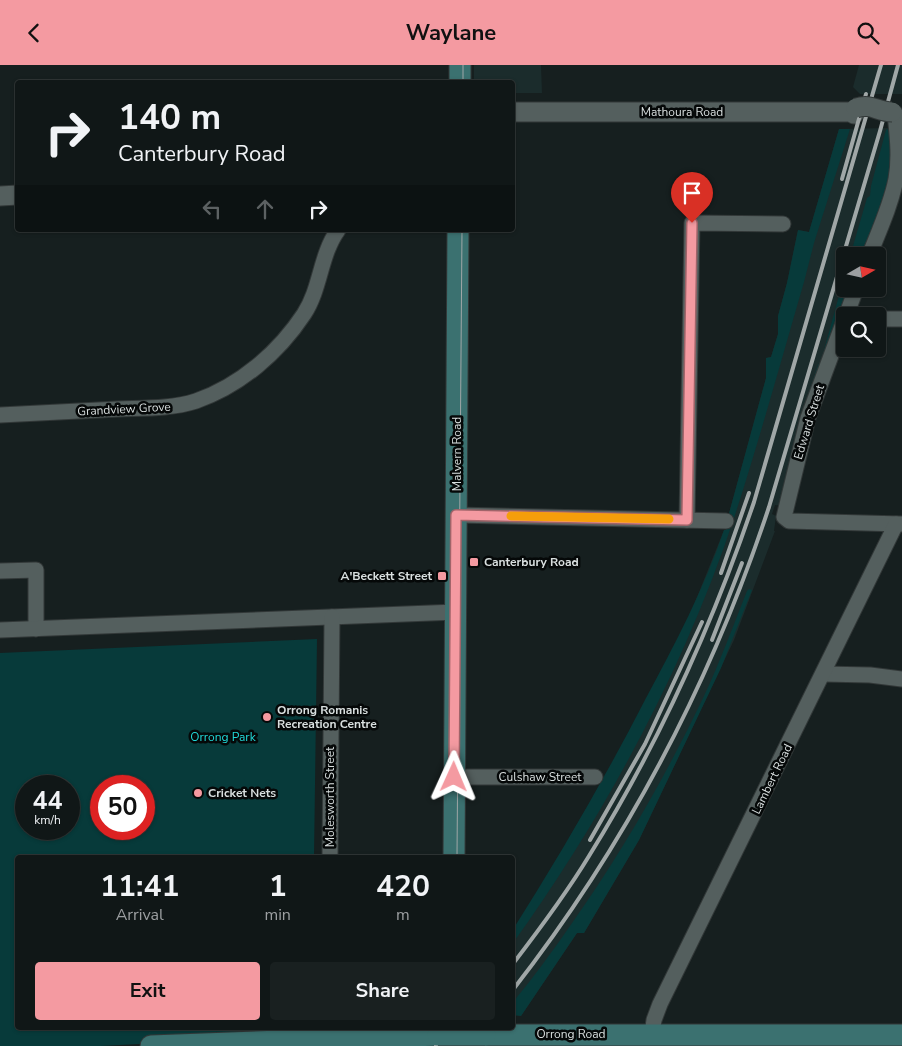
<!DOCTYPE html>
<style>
body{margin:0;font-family:"Nunito Sans",sans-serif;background:#192020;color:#f1f3f6;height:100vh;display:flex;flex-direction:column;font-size:19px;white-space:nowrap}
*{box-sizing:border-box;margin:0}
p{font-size:16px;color:#9c9fa1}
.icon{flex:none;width:28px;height:28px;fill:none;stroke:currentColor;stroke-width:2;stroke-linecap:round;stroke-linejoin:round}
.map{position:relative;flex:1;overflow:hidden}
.details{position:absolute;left:15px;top:790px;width:500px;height:175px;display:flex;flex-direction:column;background:#101717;border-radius:5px;box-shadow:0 1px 4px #0004,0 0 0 1px #303636}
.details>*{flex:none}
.guide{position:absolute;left:15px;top:15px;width:500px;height:152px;border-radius:5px;box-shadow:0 1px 4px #0004,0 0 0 1px #303636;background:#101717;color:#f1f3f6;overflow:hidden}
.needle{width:32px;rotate:81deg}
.buttons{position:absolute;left:836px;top:182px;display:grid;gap:10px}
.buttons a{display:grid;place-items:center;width:50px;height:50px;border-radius:5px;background:#101717;box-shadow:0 1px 4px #0004,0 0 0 1px #303636;font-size:25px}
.speed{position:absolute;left:15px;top:710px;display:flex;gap:10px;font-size:25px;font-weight:700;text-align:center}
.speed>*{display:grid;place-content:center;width:65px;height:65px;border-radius:50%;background:#101717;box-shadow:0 1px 4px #0004,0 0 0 1px #303636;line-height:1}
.speed small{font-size:12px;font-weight:400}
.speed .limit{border:8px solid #d22;background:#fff;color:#111}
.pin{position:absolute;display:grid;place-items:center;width:42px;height:42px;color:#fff;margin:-51px -21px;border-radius:50% 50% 50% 0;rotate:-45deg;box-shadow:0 0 5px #0007}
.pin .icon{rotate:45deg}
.me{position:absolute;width:55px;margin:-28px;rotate:1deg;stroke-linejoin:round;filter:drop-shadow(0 0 4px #0008)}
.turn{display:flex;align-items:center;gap:18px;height:105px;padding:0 20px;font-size:22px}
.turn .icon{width:65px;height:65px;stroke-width:2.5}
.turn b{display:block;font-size:35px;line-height:42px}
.lanes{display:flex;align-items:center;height:48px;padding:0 20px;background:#0003;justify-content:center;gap:25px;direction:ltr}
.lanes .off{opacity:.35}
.eta{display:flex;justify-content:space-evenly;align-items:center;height:85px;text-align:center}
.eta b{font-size:30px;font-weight:700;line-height:35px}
.action{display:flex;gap:10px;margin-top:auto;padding:10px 20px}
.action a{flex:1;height:58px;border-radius:5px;background:#f49aa1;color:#111;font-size:20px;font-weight:700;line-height:58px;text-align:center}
.action a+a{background:#192020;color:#f1f3f6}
header{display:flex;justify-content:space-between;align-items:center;height:65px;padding:0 20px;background:#f49aa1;color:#111;font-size:22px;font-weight:700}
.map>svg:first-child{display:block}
.built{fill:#1b2c2c}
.green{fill:#073a3a;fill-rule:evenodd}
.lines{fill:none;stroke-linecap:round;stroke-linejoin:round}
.minor-casing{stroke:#323838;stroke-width:17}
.tertiary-casing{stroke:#323838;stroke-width:21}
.secondary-casing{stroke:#323838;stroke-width:23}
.minor{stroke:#545f5e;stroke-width:15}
.tertiary{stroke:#545f5e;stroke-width:19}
.secondary{stroke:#3b7170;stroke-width:21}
.tram{stroke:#a0a7a7;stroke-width:1}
.rail{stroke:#a0a7a7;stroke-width:4}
.tertiary-bridge-casing{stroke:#323838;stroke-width:21;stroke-linecap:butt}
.secondary-bridge-casing{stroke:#323838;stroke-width:23;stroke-linecap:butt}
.tertiary-bridge{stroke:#545f5e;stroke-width:19}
.secondary-bridge{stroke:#3b7170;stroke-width:21}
.route-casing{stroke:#9f6469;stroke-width:12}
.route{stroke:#f49aa1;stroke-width:9}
.slow{stroke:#f59e0b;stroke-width:9}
.poi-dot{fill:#f49aa1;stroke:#050808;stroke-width:2}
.labels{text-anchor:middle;stroke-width:5;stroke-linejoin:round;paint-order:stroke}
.street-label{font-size:12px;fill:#d9dfdf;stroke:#050808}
.poi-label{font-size:12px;font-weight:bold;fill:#d9dfdf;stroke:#050808;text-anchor:start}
.park-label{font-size:12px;fill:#21d9d9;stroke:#050808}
</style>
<header><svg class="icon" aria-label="back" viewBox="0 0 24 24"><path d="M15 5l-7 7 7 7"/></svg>Waylane<svg class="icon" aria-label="search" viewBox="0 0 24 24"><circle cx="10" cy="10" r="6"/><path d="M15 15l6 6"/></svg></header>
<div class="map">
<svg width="902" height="981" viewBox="0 0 902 981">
<rect width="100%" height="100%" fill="#161f1f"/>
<g class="built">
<polygon points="474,0 541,0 542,28 513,28 512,18 474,17"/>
<polygon points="859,0 902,0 902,29 860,29 853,22"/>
<polygon points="888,63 893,83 863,191 845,191 845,224 781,441 775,440 772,449 776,451 774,466 775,466 734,575 639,775 584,868 577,868 521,951 513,950 513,866 552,803 613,697 687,557 724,465 726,465 728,452 766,313 766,293 771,292 778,269 778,251 787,218 798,165 809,167 839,64"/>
</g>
<g class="green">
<path d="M839,64H850L814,178L804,217C781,296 759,376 734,453C684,604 605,750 513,878L512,866C560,790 605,713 646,633C675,579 704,524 724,465H726L728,452L766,313V293L771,292L778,269V251L787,218L798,165L809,167Z"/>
<polygon points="888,64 893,83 889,117 880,149 863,191 852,191 851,188 867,133 870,131 871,121 886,65"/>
<polygon points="845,209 845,224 851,224 809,336 808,330 818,300 821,296"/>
<path d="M749,524L752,525L721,603L639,775L584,868H577L521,951L513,950V937C533,913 552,887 570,861C621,789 666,711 704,631C720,597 733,561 747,526Z"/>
<path d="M317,574L314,792H18V962H311V970L101,981H0V588ZM26,721H69V764H26ZM101,721H144V764H101Z"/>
</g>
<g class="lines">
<g class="minor-casing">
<g id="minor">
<path d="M869,191C879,166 891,140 896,114C900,92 897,69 895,48"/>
<polyline points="846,251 856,224"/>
<polyline points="845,253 808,353 784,452 789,456 902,459"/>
<polyline points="878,254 902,254"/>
<path d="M0,350C39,348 78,346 118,344C144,343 171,344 196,336C240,321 279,287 304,249C321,223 320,190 338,165"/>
<polyline points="456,450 726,456"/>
<polyline points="687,455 692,158 783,159"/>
<polyline points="0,506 36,505 36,564"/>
<polyline points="0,565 456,547"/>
<polyline points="823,609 870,610 902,614"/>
<polyline points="454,712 595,712"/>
<polyline points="330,792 332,552"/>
<polyline points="652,969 654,955 660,939 896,459"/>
</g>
</g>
<g class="tertiary-casing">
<g id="tertiary">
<polyline points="512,47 851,47 854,49"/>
<polyline points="0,131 18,130"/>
</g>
</g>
<g class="secondary-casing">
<g id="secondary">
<polyline points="460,18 460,0"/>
<polyline points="454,792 458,165"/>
<polyline points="485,970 902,970"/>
<polyline points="151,981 438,970"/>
</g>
</g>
<use href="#minor" class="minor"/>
<use href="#tertiary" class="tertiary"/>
<use href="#secondary" class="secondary"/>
<g class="tram">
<polyline points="463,18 463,0"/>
<polyline points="457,792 462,165"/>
<polyline points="456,981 456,962"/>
</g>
<g class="rail">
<polyline points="842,114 866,29"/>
<polyline points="721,508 749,428"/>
<polyline points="712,575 742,498"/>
<polyline points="590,775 645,679 702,557"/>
<path d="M512,900C539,865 566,829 589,791C658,680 712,561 754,437L881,0"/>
<path d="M512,926C626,780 711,617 769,442L880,66L898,0"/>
<polyline points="436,981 452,962"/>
<polyline points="457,981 473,962"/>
</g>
<g class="tertiary-bridge-casing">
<path id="tertiary-bridge" d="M856,43C872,38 877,47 892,47"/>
</g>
<g class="secondary-bridge-casing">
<polyline id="secondary-bridge" points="438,970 485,970"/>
</g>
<use href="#tertiary-bridge" class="tertiary-bridge"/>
<use href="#secondary-bridge" class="secondary-bridge"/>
</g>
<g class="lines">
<g class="route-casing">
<polyline id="route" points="454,712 456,450 687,455 692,158"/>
</g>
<use href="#route" class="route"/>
<polyline class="slow" points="511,451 669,454"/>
</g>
<g class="poi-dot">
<rect x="469" y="492" width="10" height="10" rx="2.5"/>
<rect x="437" y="506" width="10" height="10" rx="2.5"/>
<circle cx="267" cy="652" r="5"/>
<circle cx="198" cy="728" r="5"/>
</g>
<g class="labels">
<g class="street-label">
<text x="682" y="51">Mathoura Road</text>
<text transform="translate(124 344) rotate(-3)" y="4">Grandview Grove</text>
<text transform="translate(809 357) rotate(-73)" y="4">Edward Street</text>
<text transform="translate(457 389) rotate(-90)" y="4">Malvern Road</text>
<text x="540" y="716">Culshaw Street</text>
<text transform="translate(772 714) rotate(-64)" y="4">Lambert Road</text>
<text transform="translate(330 732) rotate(-90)" y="4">Molesworth Street</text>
<text x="571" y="973">Orrong Road</text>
</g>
<g class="poi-label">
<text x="484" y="501">Canterbury Road</text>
<text x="432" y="515" text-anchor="end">A'Beckett Street</text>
<text x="277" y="649">Orrong Romanis<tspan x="277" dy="14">Recreation Centre</tspan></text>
<text x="208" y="732">Cricket Nets</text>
</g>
<g class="park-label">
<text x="223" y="676">Orrong Park</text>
</g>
</g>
</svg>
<div class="buttons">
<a><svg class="needle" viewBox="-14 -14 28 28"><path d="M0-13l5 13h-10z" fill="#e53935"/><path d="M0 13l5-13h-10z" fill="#9c9fa1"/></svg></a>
<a><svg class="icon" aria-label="search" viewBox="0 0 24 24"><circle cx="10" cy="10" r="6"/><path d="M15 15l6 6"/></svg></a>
</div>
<div class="speed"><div>44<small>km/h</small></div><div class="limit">50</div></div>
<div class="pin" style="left:692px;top:158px;background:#d93025"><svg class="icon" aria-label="arrive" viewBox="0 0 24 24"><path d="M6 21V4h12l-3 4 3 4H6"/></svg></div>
<svg class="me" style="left:454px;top:712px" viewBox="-20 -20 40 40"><path d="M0-17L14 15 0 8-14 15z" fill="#f49aa1" stroke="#fff" stroke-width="4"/></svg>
<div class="guide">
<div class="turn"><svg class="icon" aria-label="right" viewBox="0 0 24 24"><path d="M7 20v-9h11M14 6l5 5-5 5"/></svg><div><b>140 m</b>Canterbury Road</div></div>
<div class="lanes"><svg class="icon off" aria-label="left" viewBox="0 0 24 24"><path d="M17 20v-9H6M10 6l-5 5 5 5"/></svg><svg class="icon off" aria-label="ahead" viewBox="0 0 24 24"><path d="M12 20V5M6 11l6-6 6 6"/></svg><svg class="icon" aria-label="right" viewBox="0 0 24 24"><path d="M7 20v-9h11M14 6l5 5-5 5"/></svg></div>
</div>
<section class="details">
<div class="eta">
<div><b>11:41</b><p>Arrival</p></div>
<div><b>1</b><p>min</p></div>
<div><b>420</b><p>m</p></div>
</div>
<div class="action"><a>Exit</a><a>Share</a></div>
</section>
</div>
